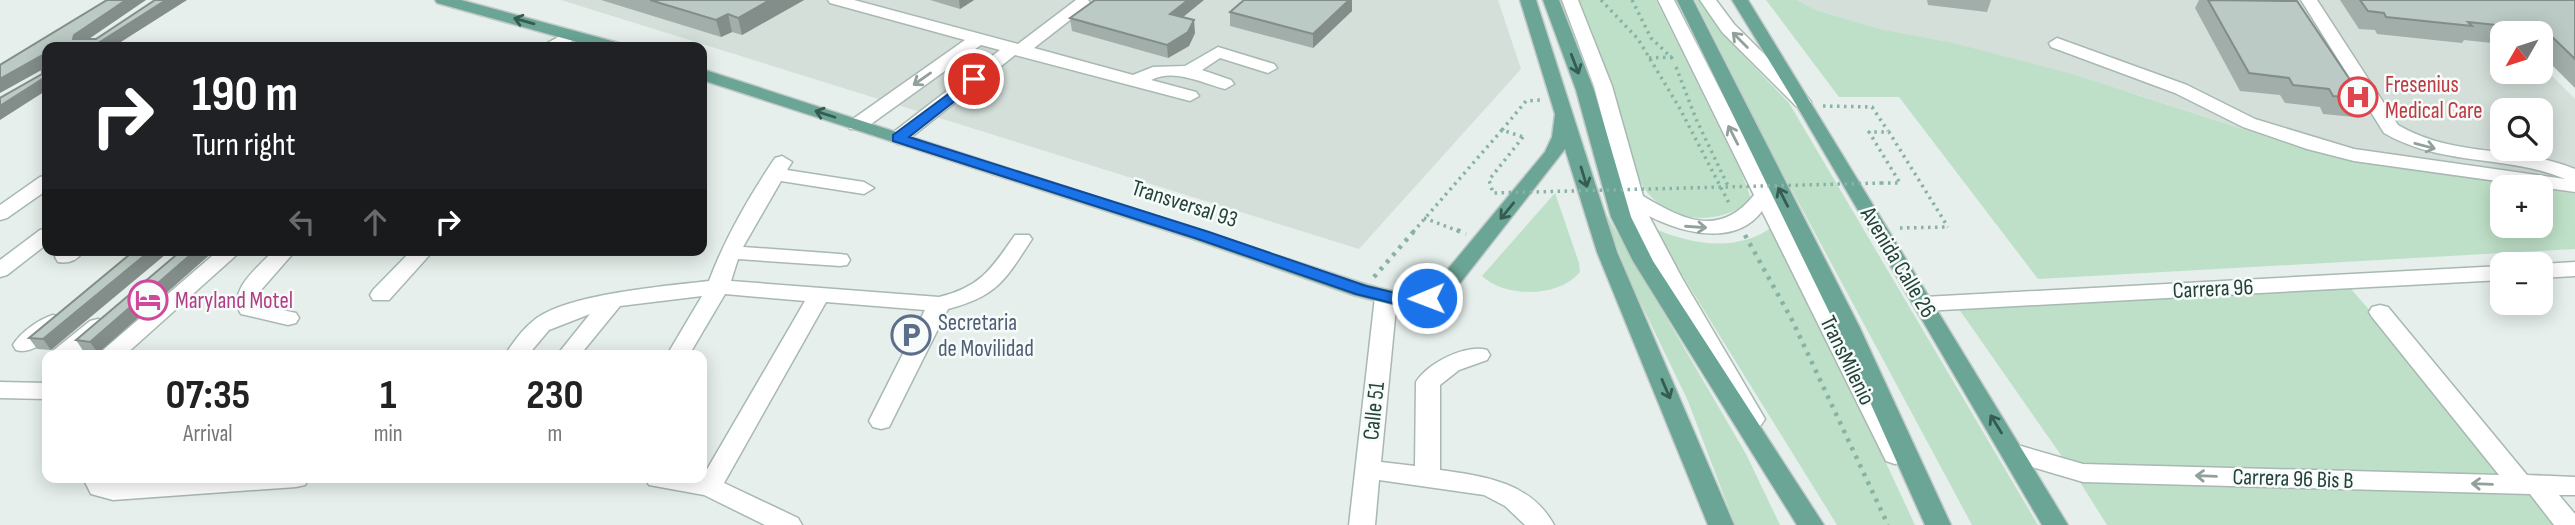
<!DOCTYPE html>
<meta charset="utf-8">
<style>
body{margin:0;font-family:"Sofia Sans Condensed",sans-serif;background:#f2f2f2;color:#222;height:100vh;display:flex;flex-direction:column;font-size:26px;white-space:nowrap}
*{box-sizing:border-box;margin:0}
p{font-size:23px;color:#767676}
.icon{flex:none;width:38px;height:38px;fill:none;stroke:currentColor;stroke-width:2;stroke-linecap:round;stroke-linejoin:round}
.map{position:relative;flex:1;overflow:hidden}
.side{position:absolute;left:42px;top:350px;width:665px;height:133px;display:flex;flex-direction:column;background:#fff;border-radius:14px;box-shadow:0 4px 18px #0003}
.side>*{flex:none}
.top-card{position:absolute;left:42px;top:42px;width:665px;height:214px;border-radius:14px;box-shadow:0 4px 18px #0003;background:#202124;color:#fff;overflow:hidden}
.needle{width:46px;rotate:231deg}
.controls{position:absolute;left:2490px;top:21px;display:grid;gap:14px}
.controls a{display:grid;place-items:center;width:63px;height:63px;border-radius:14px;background:#fff;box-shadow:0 4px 18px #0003;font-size:35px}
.pin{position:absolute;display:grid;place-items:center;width:60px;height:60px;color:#fff;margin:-30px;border:4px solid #fff;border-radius:50%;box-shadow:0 2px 7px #0007}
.me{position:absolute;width:77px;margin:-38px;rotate:269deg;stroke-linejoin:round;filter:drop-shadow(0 0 5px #0008)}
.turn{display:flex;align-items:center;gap:24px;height:147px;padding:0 35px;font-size:32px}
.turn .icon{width:91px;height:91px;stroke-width:2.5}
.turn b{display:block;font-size:49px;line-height:60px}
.lanes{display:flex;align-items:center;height:66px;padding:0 35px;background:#0003;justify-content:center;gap:35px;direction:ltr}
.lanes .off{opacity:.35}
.eta{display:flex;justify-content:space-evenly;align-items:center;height:119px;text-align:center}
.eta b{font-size:42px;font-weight:700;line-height:49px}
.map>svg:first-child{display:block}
.built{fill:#d4dfda;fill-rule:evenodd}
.green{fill:#bfe0c8}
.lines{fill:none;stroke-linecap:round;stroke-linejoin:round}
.minor-casing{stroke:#a8b8b2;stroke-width:3}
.major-casing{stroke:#c2cac8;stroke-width:3}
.path-far1{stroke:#86b3a5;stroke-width:3.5;stroke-dasharray:2.5 4.5;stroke-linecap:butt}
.path{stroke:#86b3a5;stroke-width:4.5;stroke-dasharray:3.5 6;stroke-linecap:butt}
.minor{fill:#fff;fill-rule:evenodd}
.major{fill:#6aa596;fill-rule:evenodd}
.path-bridge{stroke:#86b3a5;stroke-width:3.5;stroke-dasharray:2.5 4.5;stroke-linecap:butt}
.wall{fill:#a1aea9}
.shaded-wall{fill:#838d89}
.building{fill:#bbcac4;stroke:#838d89;stroke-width:2}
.oneway{stroke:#365b51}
.oneway2{stroke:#92a09c}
.route{fill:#1a73e8;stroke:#114b97;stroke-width:2}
.labels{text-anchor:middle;stroke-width:5;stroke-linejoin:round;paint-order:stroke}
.health-label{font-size:23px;fill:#be3a42;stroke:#f7fbf9;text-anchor:start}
.street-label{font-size:23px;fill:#24423a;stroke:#f7fbf9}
.hotel-label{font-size:23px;fill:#b23c85;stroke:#f7fbf9;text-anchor:start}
.service-label{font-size:23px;fill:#4e5e75;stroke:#f7fbf9;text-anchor:start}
</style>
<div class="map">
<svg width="2575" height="525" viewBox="0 0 2575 525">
<rect width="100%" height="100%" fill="#e6efeb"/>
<g class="built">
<polygon points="561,0 1498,0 1521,69 1359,249"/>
<path d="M1797,0H2477L2502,33V72H2541V65L2575,99V194L2314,152L2135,94L1884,30L1814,10ZM2502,110H2541V149H2502Z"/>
</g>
<g class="green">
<path d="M1579,0H1656L1742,174L1751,199C1719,229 1663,223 1641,183C1630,162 1626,133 1619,111C1608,73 1595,37 1579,0Z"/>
<polygon points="1695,0 1700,0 1741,53 1789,103 2038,525 1972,525 1773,155"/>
<polygon points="1766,0 1797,0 1815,10 1884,30 1953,43 2072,74 2314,152 2533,187 2502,187 2502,226 2541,226 2541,188 2575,194 2575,249 2038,279 1899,97 1839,97"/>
<path d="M1555,193L1579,263L1580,272C1559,298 1505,298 1482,276Z"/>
<polygon points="1599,202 1746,454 1780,525 1735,525 1688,401 1632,285"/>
<path d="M1775,225L1915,525H1837L1653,228C1692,245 1739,253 1775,225Z"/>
<polygon points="2344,281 2514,475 2078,466 2063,458 1954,302"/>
<polygon points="2078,479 2536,492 2562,525 2107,525"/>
</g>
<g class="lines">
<g class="minor-casing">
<g id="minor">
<path d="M828,0H854L1018,44L1076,0H1088L1090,3L1088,6L1034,48L1133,75L1153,67L1185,66L1218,47L1274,64L1277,68L1268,73L1220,58L1202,70L1231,80L1234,84L1225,89C1201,83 1175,68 1151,80L1196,92L1199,96L1190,101L1015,55L905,142L898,144L889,138L891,134L1000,50L981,45L864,129H850L848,125L850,121L965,40L830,3Z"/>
<path d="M1562,0H1578L1612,86L1643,196C1683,220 1720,238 1754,195L1658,0H1674L1907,455L1904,461L1895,464L1886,461L1883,455L1762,211C1735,247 1682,233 1649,216L1682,278L1765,419L1761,425L1753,427L1745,425L1660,278L1628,215L1594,86Z"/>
<polygon points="1700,0 1716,0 1734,24 1808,98 1811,102 1808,106 1796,106 1722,32"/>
<path d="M2301,0H2317L2398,125C2454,158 2516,145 2575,169V192L2354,161L2307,149L2243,127L2175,93L2051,47L2049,43L2057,38L2187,85L2255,119L2354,149L2565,179C2505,154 2443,167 2384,133Z"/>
<path d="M571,30L579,35C568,47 555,48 540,47Z"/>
<path d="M782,156L792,162L787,170L864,182L874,188L864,194L781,181L743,247L840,254L847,255L850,260L847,265L840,266L738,259L731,281L939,297C981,287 992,268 1015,235H1029L1032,239C1005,280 998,296 948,309L889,427L881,429L873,427L869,421L925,310L826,302L724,483L798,518L802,525H765L704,495L649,485L645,478H702L805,301L725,294L689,355H667L702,296L620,306L580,355H557L590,314L549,330L528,355H505C512,344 522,330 532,322C562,294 668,286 709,281C725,238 750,195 775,158Z"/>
<polygon points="47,175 47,190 7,218 0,220 0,205 40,177"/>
<polygon points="47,228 47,244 7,275 0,277 0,260 40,230"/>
<path d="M61,250H84C78,260 69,264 58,262L55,257Z"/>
<polygon points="219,250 242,250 125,355 100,355 103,350"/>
<path d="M274,250H296L261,290L260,305L296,313L299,318L296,323L288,325L241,314C226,290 260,266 274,250Z"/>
<polygon points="412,250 434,250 389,300 373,300 370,295 373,290"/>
<polygon points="2575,262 2575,276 2541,278 2541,264"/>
<polygon points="2502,266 2502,280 1924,311 1916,309 1913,304 1916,299 1924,297"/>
<path d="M1386,290L1394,292L1397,297L1381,462L1415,466L1416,382C1428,363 1466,344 1487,350L1490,355L1487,360L1459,370L1440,385V470C1483,476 1531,482 1554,525H1525L1505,506L1484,495L1379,480L1375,525H1349L1375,297L1378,292Z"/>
<polygon points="2380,305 2388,307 2527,475 2575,477 2575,495 2559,495 2575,514 2575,525 2554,525 2530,494 2083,482 2005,459 2002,453 2005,447 2014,444 2083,464 2499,475 2372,317 2369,312 2372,307"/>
<path d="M53,315L61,317L64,322L61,327C48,338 34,355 16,350L13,345C20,333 39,319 53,315Z"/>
<polygon points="98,319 106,321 109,326 76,355 51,355 54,350 90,321"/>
<polygon points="0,382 47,383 47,399 0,398"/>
<polygon points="83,478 108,478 113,482 168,478 309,478 305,485 296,487 113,500 91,494"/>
</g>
</g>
<g class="major-casing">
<g id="major">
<polygon points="435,0 461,0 619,43 621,47 595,47 437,3"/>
<path d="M1520,0H1536L1617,252L1734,525H1708L1597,252L1565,149L1454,291L1446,298L1404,308L1353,295L1196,240L702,80V69L1368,285C1393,291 1416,300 1438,281L1545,152L1552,137L1555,114Z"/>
<polygon points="1543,0 1559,0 1594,90 1631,217 1653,261 1824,525 1797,525 1633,261 1611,217 1576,90"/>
<polygon points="1677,0 1693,0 1859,326 1951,525 1925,525 1836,326"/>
<polygon points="1732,0 1748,0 2068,525 2042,525 1797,106"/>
</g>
</g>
<g class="path-far1">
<polyline points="1601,0 1638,39 1679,107 1730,205"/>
<polyline points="1632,0 1651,38 1673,59"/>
<polyline points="1649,58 1672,57"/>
<polyline points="1676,67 1696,119 1729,188"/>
<polyline points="1823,106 1872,107 1888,131"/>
<polyline points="1502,130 1526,101 1540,100"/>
<polyline points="1881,183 1900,183 1869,132 1889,132 1948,227"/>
<polyline points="1424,218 1461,232"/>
<polyline points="1900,228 1947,227"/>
<polyline points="1413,232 1502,130 1523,137"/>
</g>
<g class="path">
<polyline points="1457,230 1466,234"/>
<polyline points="1745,235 1792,320 1888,525"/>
<polyline points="1374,277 1415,230"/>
</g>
<use href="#minor" class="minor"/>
<use href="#major" class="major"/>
<polyline class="path-bridge" points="1523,137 1489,180 1493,193 1881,183"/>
</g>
<g class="wall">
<polygon points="601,0 804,0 742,35 732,32 721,37"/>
<polygon points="930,0 974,0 960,9"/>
<polygon points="1244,0 1352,0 1352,11 1313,48 1230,26 1230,12"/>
<polygon points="1927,0 1991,0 1987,12 1928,5"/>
<polygon points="2199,0 2291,0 2363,99 2354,117 2323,114 2320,107 2285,103 2280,95 2240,91 2195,8"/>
<polygon points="2340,0 2575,0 2575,88 2541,54 2541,33 2502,33 2502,44 2464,40 2462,43 2377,34 2375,30 2359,29"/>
<polygon points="1070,18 1195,33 1189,46 1168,58 1072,31"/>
<polygon points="135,250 51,350 37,349 29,338"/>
<polygon points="182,250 215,250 98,353 84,352 76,340"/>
</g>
<g class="shaded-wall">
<polygon points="126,0 146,0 80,45 73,39 74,35"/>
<polygon points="167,0 187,0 113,47 92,47"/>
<polygon points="770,0 804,0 742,35 738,18"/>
<polygon points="959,0 974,0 960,9"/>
<polygon points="1188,0 1204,0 1171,27 1170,14"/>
<polygon points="1349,0 1352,0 1352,11 1313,48 1313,34"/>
<polygon points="728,14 732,32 721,37 716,20"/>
<polygon points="1194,20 1195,33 1189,46 1168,58 1167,45"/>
<polygon points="41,56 47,67 0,93 0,79"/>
<polygon points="47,76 47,90 0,120 0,106"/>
<polygon points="151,250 171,250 51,350 43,339"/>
<polygon points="196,250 215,250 98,353 90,342"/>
</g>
<g class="building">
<polygon points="107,0 126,0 74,35 73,39 96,39 155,0 166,0 92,47 47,47 47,76 0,106 0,98 42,74 41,56 0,79 0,65"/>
<polygon points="650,0 770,0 738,18 728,14 716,20"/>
<polygon points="1095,0 1188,0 1170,14 1194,20 1188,32 1167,45 1070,18"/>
<polygon points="1244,0 1349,0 1313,34 1230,12"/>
<polygon points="2208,0 2297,1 2363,99 2333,96 2329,89 2293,85 2289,78 2249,73"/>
<polygon points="2360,0 2575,0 2575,59 2545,30 2468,22 2472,26 2386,17 2384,13 2368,11"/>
<polygon points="135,250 151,250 43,339 29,338"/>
<polygon points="182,250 196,250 90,342 76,340"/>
</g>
<defs><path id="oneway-shaft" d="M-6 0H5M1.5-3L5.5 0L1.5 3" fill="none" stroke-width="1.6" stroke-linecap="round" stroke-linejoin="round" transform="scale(1.75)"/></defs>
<g class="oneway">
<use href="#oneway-shaft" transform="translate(524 21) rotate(-164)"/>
<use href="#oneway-shaft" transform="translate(1575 64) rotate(69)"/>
<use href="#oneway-shaft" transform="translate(825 114) rotate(-162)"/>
<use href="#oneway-shaft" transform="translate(1584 177) rotate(73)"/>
<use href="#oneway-shaft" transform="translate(1783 197) rotate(-117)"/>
<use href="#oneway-shaft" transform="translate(1507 211) rotate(129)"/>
<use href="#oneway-shaft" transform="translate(1666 389) rotate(67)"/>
<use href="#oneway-shaft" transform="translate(1996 424) rotate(-122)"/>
</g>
<g class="oneway2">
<use href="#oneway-shaft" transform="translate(1740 40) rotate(-135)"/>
<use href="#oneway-shaft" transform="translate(922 79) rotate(145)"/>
<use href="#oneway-shaft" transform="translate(1733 135) rotate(-117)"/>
<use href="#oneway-shaft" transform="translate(2425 146) rotate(15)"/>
<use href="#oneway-shaft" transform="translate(1696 227) rotate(4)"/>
<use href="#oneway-shaft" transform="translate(2206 476) rotate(-178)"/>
<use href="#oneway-shaft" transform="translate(2482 484) rotate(-178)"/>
</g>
<polygon class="route" points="974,75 979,76 979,82 909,137 1209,232 1366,286 1404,295 1427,293 1435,298 1427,303 1404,306 1356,294 1198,239 893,141 893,135"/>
<defs>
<g id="hospital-ring" transform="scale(2.0125)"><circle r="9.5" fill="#f7fbf9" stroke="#e0444e" stroke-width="1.5"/><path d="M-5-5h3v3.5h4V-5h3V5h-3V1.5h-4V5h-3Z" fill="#e0444e"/></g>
<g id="hotel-ring" transform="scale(2.0125)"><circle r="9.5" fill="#f7fbf9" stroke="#d1479c" stroke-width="1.5"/><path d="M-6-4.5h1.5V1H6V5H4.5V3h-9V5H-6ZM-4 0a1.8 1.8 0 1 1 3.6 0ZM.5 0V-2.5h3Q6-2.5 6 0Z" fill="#d1479c"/></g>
<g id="parking-ring" transform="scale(2.0125)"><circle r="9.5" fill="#f7fbf9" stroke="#5c6f8a" stroke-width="1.5"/><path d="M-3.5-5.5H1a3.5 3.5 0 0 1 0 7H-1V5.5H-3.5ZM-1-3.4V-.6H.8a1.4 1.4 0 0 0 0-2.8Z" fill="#5c6f8a"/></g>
</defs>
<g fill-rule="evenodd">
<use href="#hospital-ring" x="2358" y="97"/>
<use href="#hotel-ring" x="148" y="300"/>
<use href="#parking-ring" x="911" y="335"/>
</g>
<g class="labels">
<g class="health-label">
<text x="2385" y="92">Fresenius<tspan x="2385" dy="26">Medical Care</tspan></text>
</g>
<g class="street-label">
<text transform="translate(1185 203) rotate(18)" y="8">Transversal 93</text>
<text transform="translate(1899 262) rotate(59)" y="8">Avenida Calle 26</text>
<text transform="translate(2213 288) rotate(-3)" y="8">Carrera 96</text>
<text transform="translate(1848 360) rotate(64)" y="8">TransMilenio</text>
<text transform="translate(1373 411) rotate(-84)" y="8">Calle 51</text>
<text transform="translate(2293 478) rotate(2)" y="8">Carrera 96 Bis B</text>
</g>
<g class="hotel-label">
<text x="175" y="308">Maryland Motel</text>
</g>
<g class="service-label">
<text x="938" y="330">Secretaria<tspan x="938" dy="26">de Movilidad</tspan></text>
</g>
</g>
</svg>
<div class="controls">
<a><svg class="needle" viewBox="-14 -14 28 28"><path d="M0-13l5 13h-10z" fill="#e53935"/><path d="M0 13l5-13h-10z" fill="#767676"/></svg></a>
<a><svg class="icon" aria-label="search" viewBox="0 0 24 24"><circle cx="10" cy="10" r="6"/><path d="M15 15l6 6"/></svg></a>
<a>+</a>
<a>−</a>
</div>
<div class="pin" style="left:974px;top:79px;background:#d93025"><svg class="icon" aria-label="arrive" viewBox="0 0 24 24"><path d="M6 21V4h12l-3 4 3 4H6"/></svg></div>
<svg class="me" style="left:1427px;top:298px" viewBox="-20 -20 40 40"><circle r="17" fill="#1a73e8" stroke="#fff" stroke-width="3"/><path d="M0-11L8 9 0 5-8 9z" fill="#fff"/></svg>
<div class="top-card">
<div class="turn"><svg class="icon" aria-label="right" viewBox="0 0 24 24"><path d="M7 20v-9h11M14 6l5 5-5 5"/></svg><div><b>190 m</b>Turn right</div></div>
<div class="lanes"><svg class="icon off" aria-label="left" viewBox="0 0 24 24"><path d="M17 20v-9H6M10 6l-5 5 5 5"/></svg><svg class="icon off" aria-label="ahead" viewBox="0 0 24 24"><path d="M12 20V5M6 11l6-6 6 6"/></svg><svg class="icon" aria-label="right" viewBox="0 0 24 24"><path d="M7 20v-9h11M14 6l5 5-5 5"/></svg></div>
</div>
<section class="side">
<div class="eta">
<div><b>07:35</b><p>Arrival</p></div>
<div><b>1</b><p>min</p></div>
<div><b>230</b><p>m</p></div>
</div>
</section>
</div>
